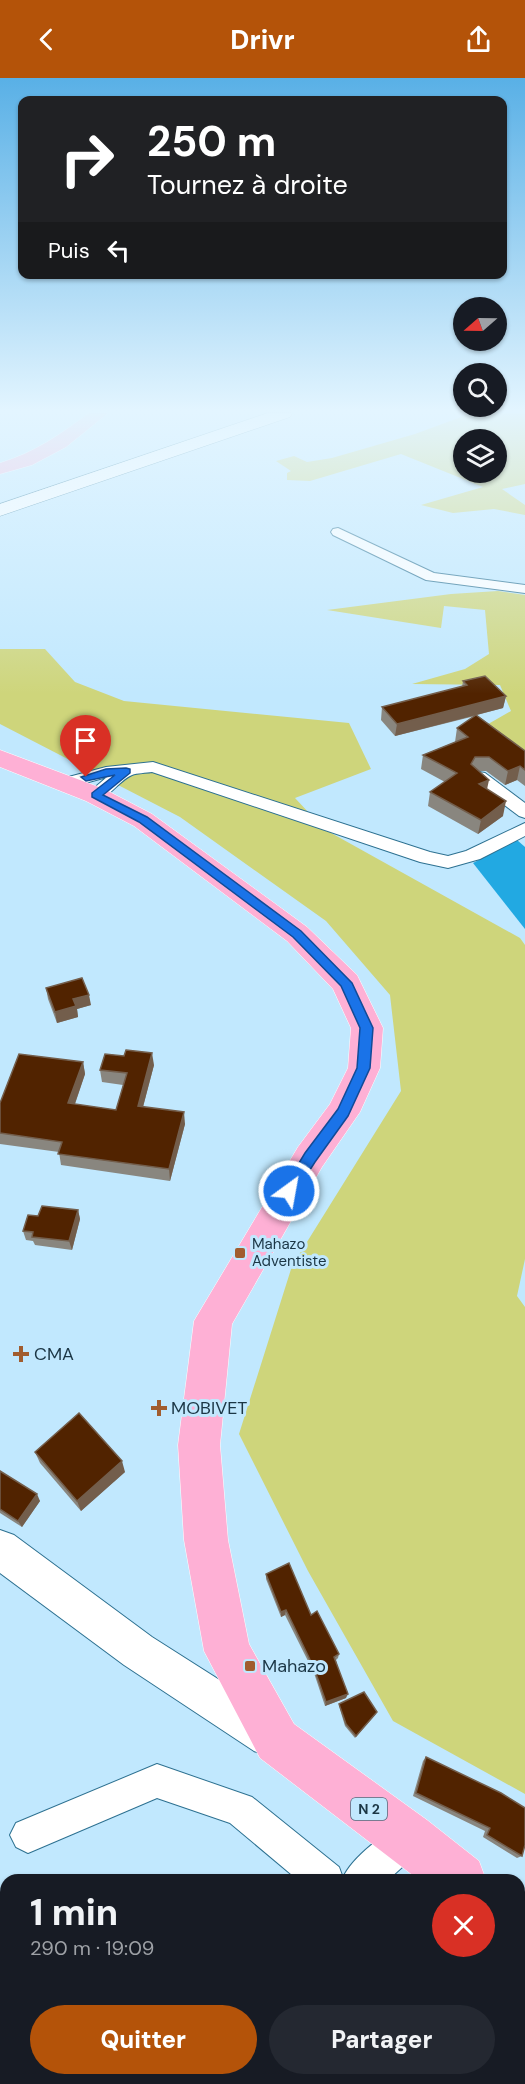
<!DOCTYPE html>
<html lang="fr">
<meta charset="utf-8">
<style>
body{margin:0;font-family:"DM Sans",sans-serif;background:#242831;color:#f1f3f6;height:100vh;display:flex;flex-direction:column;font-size:22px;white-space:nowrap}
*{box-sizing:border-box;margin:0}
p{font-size:20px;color:#9ea1a6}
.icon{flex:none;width:33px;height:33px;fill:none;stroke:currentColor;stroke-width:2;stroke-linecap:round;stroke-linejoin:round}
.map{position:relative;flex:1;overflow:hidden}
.drawer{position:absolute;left:0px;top:1796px;width:525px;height:212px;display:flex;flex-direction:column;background:#171b24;border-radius:18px 18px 0 0;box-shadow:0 2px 4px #0004}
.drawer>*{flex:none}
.guide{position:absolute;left:18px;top:18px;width:489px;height:183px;border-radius:12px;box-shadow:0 2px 4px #0004;background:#202124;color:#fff;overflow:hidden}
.needle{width:39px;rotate:250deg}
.buttons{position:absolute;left:453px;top:219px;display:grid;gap:12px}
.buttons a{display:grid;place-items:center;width:54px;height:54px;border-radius:50%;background:#171b24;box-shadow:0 2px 4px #0004;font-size:30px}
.pin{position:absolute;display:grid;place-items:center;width:51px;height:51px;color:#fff;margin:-62px -26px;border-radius:50% 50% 50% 0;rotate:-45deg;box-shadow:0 0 6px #0007}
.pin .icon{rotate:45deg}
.me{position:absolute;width:66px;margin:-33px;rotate:32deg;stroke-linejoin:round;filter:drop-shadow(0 0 4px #0008)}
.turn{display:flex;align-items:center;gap:21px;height:126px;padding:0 30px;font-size:27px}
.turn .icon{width:78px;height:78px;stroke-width:2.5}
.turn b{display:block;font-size:42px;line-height:51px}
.then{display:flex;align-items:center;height:57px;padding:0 30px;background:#0003;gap:12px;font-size:22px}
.round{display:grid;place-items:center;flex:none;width:63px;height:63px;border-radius:32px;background:#242831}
.head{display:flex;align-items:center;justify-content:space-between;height:102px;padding:0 30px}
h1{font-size:36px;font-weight:800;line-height:45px}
.cta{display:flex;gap:12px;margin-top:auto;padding:12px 30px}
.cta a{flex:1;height:69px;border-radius:36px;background:#b45309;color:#fff;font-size:24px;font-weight:800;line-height:69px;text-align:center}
.cta a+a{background:#242831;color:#f1f3f6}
header{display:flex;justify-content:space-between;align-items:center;height:78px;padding:0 30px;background:#b45309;color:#fff;font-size:27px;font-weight:800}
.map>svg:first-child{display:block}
.green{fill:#ced57b;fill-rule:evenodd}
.water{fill:#22a9e2}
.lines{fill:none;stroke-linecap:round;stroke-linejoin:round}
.minor-casing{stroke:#2d7191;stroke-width:2}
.tertiary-casing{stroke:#2d7191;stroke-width:2}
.secondary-casing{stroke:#2d7191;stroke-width:1}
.primary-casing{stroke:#fff;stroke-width:1}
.minor{fill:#fff;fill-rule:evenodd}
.tertiary{fill:#fff;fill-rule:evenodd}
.secondary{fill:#fff;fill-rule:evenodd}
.primary{fill:#feb0d5;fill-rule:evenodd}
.wall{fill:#89867f}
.shaded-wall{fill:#735e4c}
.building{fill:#512300;stroke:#735e4c;stroke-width:1.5}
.route{fill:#1a73e8;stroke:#114b97;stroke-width:1.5}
.poi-dot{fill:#a15c2e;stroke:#c1e8fe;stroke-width:2}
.labels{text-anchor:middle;stroke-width:6;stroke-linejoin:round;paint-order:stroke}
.shield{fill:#c1e8fe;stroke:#4d6b7c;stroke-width:1.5}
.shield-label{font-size:14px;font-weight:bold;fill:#1b3645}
.poi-label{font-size:15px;fill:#1b3645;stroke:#c1e8fe;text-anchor:start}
.near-poi-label{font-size:18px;fill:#1b3645;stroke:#c1e8fe;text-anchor:start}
</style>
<header><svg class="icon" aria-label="back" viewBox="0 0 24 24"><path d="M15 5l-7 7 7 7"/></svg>Drivr<svg class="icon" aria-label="share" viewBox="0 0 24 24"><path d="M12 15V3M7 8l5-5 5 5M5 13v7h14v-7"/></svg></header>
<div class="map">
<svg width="525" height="2006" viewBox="0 0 525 2006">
<rect width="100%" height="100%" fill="#c1e8fe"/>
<g class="green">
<path d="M472,335H525V406L502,411L525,427V437L494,431L453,435L421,427L483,409L401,376L310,403L287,402V395L291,393L276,383L294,378L307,384L332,380L415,356ZM464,362H496V394H464Z"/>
<polygon points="498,513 525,517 525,684 483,649 511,633 500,607 412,606 465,591 489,576 485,532 444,528 441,550 327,532 451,516"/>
<polygon points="0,571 45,571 75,604 124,623 349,645 371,691 295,720 324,751 520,860 525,867 525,1181 517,1218 525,1229 525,1716 393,1643 308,1493 239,1356 292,1188 401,1013 390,917 326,843 180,739 0,646"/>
</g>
<polygon class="water" points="517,762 525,769 525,851 473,785"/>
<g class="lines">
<g class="minor-casing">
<g id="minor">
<polygon points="338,450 434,495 525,507 525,515 426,502 333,457 331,454 333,451"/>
<path d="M153,684L430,774L448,778L466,773L525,745V758L480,781L448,790L420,784L152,694C146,695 137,695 132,697C116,704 107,726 89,721L86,717L107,699L67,710L61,709L58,705L61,701L106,689Z"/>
<polygon points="479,694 485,695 525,725 525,740 519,738 473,703 470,699 473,695"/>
<path d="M157,1686L252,1719L339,1789L343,1800C351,1780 389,1751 409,1742L421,1748L427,1760L421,1772L388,1802H298L230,1745L157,1720L28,1775L16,1769L10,1757L16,1745Z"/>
<polygon points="84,2001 127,2001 124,2006 82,2006"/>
</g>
</g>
<g class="tertiary-casing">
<polygon id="tertiary" points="0,1452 14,1457 152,1559 284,1643 290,1658 284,1673 269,1679 254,1673 124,1587 0,1495"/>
</g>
<g class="secondary-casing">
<polygon id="secondary" points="268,335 292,335 290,339 0,438 0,426"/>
</g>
<g class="primary-casing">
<g id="primary">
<path d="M89,335H108L66,369L32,387L0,396V385C34,375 61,356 89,335Z"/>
<polygon points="0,672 104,711 152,736 307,849 357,897 383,950 380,990 360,1034 322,1089 232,1246 220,1367 228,1462 249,1566 294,1646 427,1742 479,1783 486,1802 419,1802 260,1680 204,1573 184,1462 178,1367 194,1243 298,1069 330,1026 348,990 351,950 333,911 287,863 134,748 86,723 0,689"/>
<polygon points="519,1823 525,1826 525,1882 519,1879"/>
</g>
</g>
<use href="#minor" class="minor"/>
<use href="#tertiary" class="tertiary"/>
<use href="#secondary" class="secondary"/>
<use href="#primary" class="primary"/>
</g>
<g class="wall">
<polygon points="463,603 506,618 503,630 477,637 525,673 525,708 517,702 505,707 486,693 479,693 487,711 503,738 478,756 428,728 430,714 445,704 421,691 423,677 455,664 457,650 475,638 395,658 381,642 382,629 462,609"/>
<polygon points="46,910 91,927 77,931 78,939 57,945 48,921"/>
<polygon points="83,984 85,996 75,1026 116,1032 123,1007 102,1004 100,992 154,987 143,1029 185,1046 170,1103 61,1087 59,1074 0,1066 0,1025"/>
<polygon points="78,1132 80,1141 72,1172 35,1167 33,1163 26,1162 23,1153 38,1138"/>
<polygon points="35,1374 125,1394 81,1433 40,1385"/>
<polygon points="0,1393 40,1423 22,1449 0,1435"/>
<polygon points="266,1496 311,1537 339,1576 338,1580 336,1582 346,1620 325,1628 314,1595 285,1537 281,1539 266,1501"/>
<polygon points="339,1626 376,1636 355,1660 345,1648 339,1628"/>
<polygon points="426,1679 522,1778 517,1780 483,1759 485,1753 413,1718 423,1683"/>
</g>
<g class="shaded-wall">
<polygon points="506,618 503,630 395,658 397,646"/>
<polygon points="520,688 517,702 505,707 508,693"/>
<polygon points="489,702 486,716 479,706"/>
<polygon points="506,723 503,738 478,756 481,742"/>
<polygon points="89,917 91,927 77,931 78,939 57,945 55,934 73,921"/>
<polygon points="152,975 154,987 140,1040 138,1028"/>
<polygon points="83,984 85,996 71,1037 68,1025"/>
<polygon points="184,1034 185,1046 170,1103 169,1091"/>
<polygon points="78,1132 80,1141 72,1172 69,1163"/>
<polygon points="122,1383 125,1394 81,1433 77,1423"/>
<polygon points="37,1416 40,1423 22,1449 18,1443"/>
<polygon points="286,1532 285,1537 281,1539 281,1534"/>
<polygon points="348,1616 346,1620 325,1628 326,1624"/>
</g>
<g class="building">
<polygon points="485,598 506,618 397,646 382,629 467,607 463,603"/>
<polygon points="476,637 525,673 525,692 520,688 508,693 489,679 475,679 471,686 489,702 479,706 506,723 481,742 430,714 457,695 423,677 468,659 457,650"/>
<polygon points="82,900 89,917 73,921 76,928 55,934 46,910"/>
<polygon points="126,972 152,975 138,1028 184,1034 169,1091 58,1076 62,1064 0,1055 0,1025 19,976 83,984 68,1025 116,1032 127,995 100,992 105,976 124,978"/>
<polygon points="42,1128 78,1132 69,1163 32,1159 33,1154 23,1153 28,1137 38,1138"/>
<polygon points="79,1335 122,1383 77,1423 35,1374"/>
<polygon points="0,1393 37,1416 18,1443 0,1431"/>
<polygon points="289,1485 311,1537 317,1533 339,1576 334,1579 348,1616 326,1624 314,1590 286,1532 281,1534 266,1496"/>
<polygon points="364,1614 377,1634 356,1658 346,1646 339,1626"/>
<polygon points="426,1679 501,1715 525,1730 525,1767 522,1778 487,1757 490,1750 416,1715"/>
</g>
<linearGradient id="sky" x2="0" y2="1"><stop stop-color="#59b0e6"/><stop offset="0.54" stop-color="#e3f5ff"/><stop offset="1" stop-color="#e3f5ff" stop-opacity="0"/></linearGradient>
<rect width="525" height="616" fill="url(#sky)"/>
<polygon class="route" points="126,690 130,691 130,695 103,717 147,739 301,853 352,905 373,950 370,990 348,1038 315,1084 294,1117 289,1119 284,1117 282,1113 305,1075 338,1031 357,990 360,950 341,908 293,859 139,744 92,719 92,715 115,697 86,703 81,699 106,691"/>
<g class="poi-dot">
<rect x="234" y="1169" width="12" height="12" rx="3"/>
<path d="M18 1267h6v6h6v6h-6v6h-6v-6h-6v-6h6z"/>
<path d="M156 1321h6v6h6v6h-6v6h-6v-6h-6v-6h6z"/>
<rect x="244" y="1582" width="12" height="12" rx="3"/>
</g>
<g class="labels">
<rect class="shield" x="351" y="1720" width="36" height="22" rx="4.5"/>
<g class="shield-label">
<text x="369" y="1736">N 2</text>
</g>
<g class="poi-label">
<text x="252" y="1171">Mahazo<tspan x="252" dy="17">Adventiste</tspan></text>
</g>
<g class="near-poi-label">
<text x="34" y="1282">CMA</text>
<text x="171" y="1336">MOBIVET</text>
<text x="262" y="1594">Mahazo</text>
</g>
</g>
</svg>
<div class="buttons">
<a><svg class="needle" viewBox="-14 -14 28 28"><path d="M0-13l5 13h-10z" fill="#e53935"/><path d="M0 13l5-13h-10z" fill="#9ea1a6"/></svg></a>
<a><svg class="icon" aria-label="search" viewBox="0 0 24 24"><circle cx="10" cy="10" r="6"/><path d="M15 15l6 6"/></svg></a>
<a><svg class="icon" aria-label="layers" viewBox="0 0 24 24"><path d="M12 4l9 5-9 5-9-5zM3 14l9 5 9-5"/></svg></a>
</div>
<div class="pin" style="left:86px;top:699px;background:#d93025"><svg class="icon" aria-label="arrive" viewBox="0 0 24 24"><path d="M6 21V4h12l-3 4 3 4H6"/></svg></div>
<svg class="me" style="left:289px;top:1113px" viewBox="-20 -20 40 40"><circle r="17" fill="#1a73e8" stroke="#fff" stroke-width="3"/><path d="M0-11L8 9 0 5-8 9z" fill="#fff"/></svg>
<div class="guide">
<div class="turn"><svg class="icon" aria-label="right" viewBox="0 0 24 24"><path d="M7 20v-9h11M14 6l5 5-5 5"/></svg><div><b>250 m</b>Tournez à droite</div></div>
<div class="then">Puis<svg class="icon" aria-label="left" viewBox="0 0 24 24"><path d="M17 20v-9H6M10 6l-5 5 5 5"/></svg></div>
</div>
<section class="drawer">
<div class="head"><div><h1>1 min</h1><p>290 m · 19:09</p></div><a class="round" style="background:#d93025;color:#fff"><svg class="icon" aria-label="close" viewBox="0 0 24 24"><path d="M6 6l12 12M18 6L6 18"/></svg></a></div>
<div class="cta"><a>Quitter</a><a>Partager</a></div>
</section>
</div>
